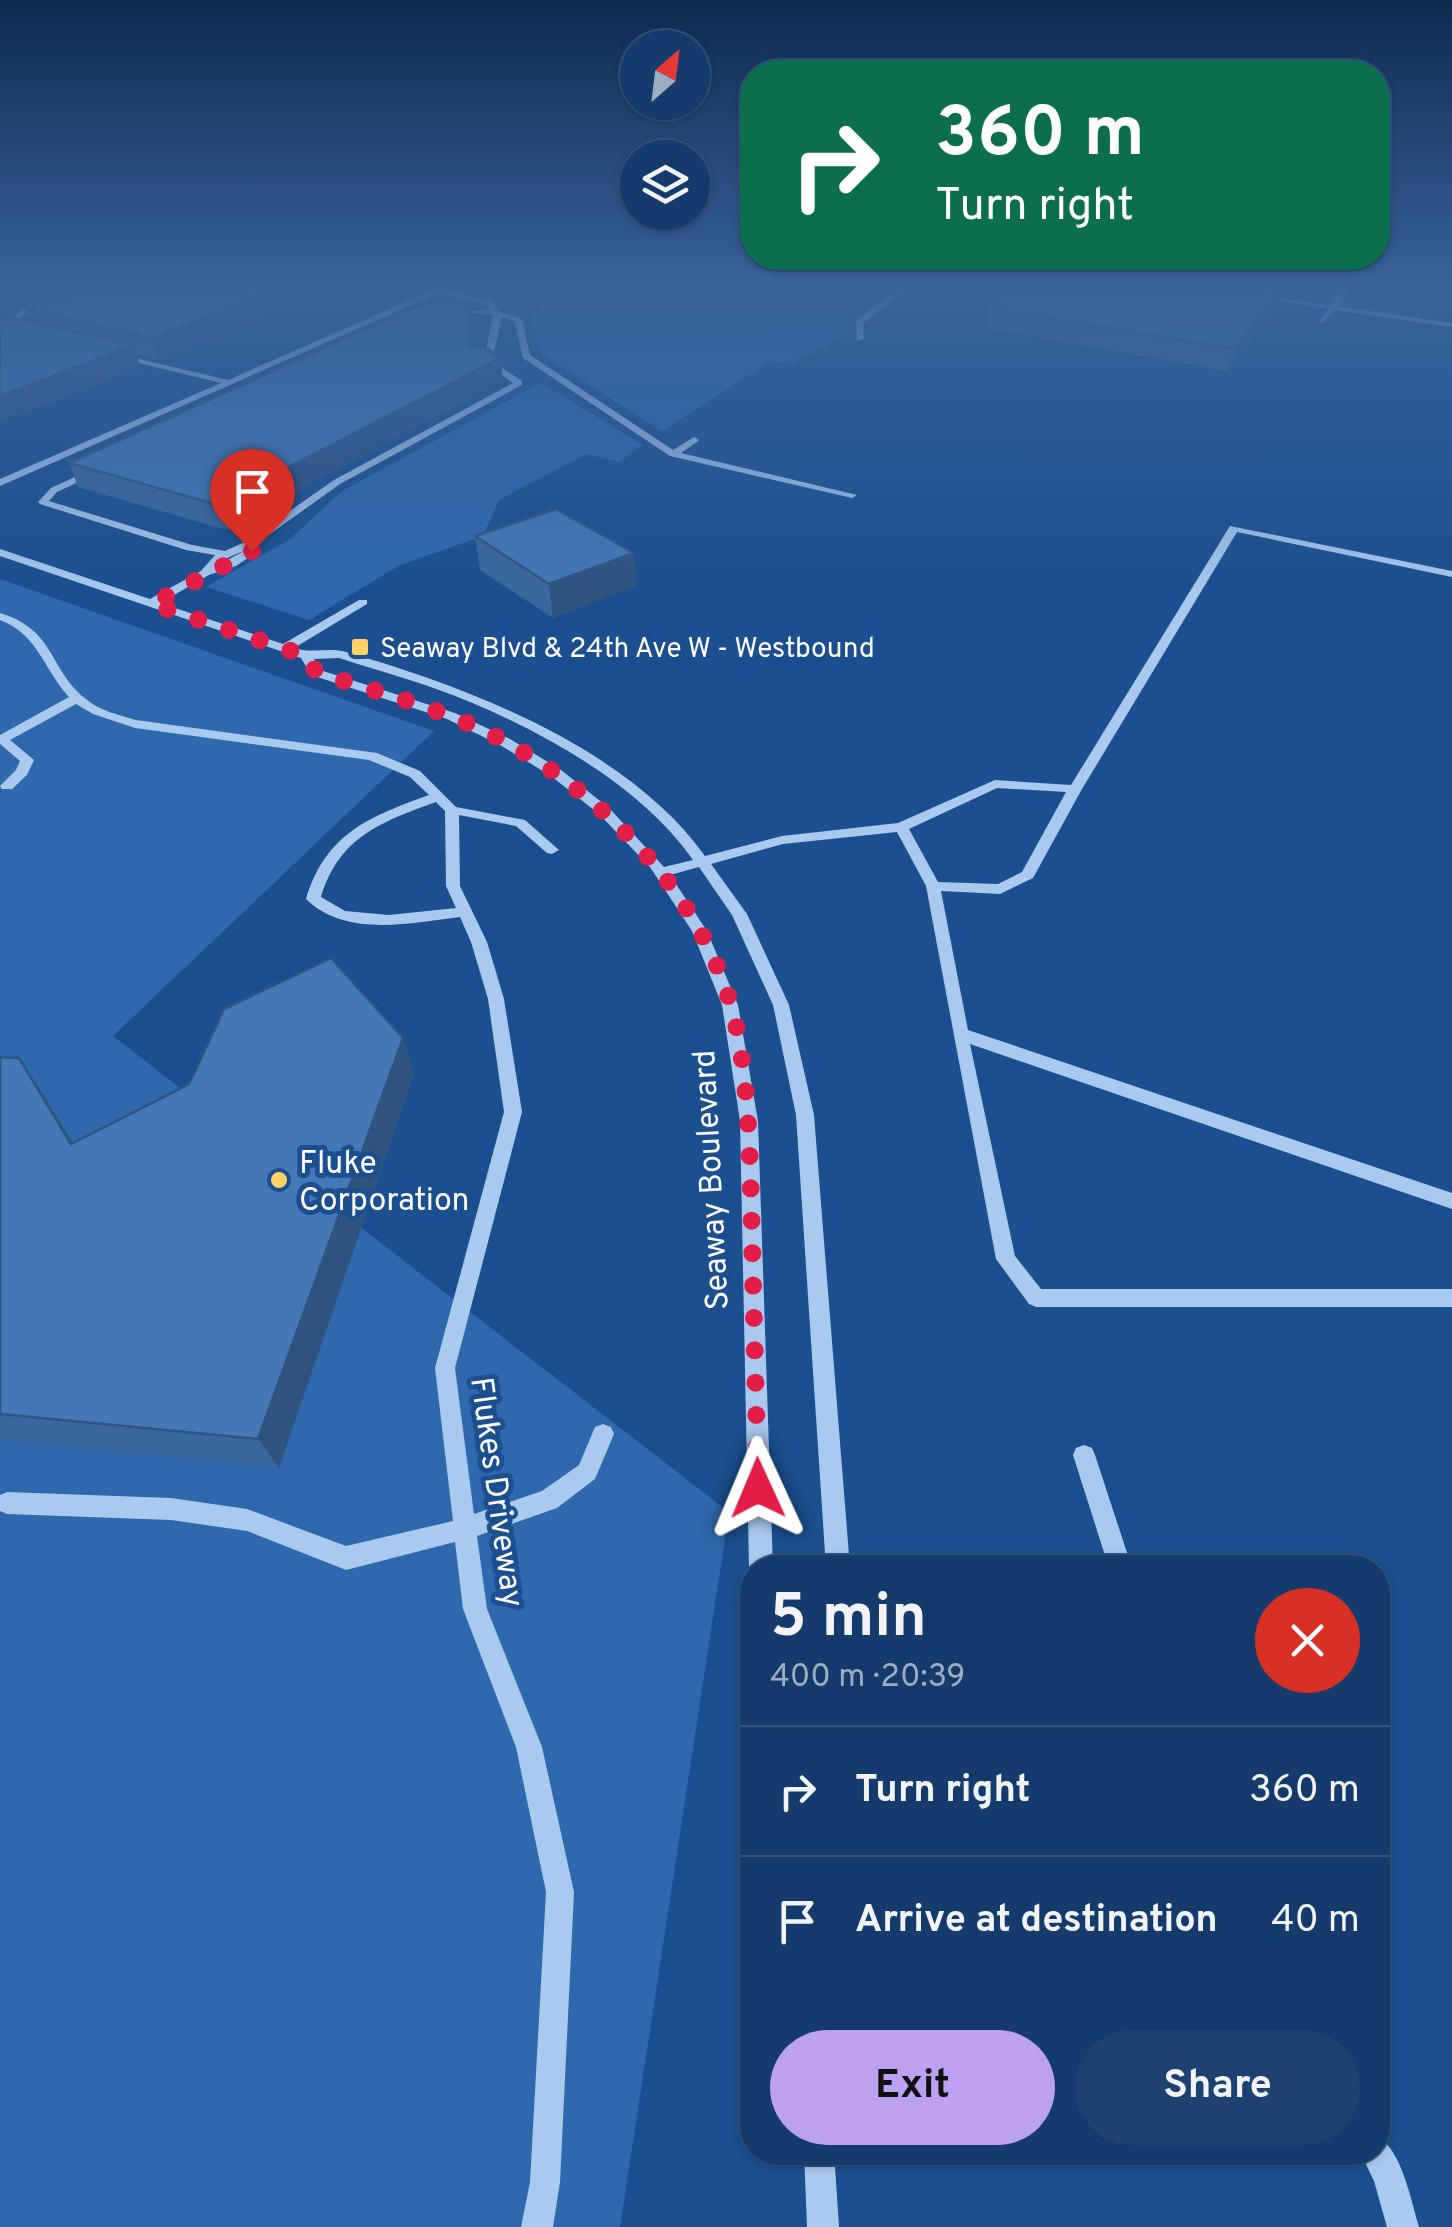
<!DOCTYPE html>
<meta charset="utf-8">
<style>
body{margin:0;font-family:Overpass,sans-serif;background:#1d4271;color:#f1f3f6;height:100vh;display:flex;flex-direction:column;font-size:38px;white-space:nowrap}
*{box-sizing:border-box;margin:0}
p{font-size:32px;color:#9dadc1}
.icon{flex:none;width:55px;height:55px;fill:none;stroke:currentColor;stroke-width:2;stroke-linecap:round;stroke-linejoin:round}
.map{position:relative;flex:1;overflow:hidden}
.panel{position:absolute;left:740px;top:1555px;width:650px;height:610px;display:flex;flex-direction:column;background:#143b6b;border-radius:40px;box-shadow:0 2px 8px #0004,0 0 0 2px #33557e}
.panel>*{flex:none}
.guide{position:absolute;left:740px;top:60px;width:650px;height:210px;border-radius:40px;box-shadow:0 2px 8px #0004,0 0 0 2px #33557e;background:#0b6e4f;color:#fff;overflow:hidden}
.needle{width:65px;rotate:28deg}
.controls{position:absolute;left:620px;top:30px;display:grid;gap:20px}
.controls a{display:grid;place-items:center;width:90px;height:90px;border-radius:50%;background:#143b6b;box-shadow:0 2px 8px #0004,0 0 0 2px #33557e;font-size:50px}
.pin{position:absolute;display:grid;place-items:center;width:85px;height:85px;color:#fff;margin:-102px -42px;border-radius:50% 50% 50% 0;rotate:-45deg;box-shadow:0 0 10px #0007}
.pin .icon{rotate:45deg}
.me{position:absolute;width:110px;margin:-55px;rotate:359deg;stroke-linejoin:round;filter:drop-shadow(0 0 8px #0008)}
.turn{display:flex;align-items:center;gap:35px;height:210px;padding:0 30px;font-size:45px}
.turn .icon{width:130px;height:130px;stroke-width:2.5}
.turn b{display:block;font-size:70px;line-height:85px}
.round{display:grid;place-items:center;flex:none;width:105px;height:105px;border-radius:52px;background:#1d4271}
.summary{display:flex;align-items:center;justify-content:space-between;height:170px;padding:0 30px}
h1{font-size:60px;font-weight:700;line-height:75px}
.action{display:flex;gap:20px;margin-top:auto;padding:20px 30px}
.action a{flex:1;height:115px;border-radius:60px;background:#bca0f2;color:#111;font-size:40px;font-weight:700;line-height:115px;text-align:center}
.action a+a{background:#1d4271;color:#f1f3f6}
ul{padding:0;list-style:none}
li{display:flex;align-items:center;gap:30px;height:130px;padding:0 30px;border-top:2px solid #33557e}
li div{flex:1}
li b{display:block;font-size:38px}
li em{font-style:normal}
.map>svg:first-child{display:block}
.green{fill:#2e69ad}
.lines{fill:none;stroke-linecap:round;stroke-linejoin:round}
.minor{fill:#a9c9ee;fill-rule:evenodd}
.wall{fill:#3a679d}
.shaded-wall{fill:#305480}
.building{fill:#4478b7;stroke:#305480;stroke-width:2.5}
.route{stroke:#e11d48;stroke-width:18;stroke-dasharray:0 32.4}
.poi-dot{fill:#ffd166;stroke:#1b4f8f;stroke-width:4}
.labels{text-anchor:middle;stroke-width:10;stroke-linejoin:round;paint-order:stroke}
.far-poi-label{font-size:28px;fill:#fff;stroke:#1b4f8f;text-anchor:start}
.poi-label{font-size:32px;fill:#fff;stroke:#1b4f8f;text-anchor:start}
.street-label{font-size:32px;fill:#fff;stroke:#1b4f8f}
</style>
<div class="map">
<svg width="1452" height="2227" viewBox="0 0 1452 2227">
<rect width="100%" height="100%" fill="#1b4f8f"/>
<g class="green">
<polygon points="546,283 896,283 847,315 846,336 792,363 771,361 662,431 543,355 530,321 543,300"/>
<polygon points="541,383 643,445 619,462 586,454 499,500 483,536 400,565 309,620 206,587 289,540 342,491"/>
<polygon points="0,579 434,731 113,1036 729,1512 620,2227 0,2227"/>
</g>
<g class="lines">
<g class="minor">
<polygon points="382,283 392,283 369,293 362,291"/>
<path d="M449,283H459L446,290L493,301L498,311L522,319L530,355L673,450L694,437L699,440L697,442L681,453L857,495L852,498L670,456L523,358L515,322L502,317L492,361L522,381V385L340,484L256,544L255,553L236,566L209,575L160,603L283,644L359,600H367V604L294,648C312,654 329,647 346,652C469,687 629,749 705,856L782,836L898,823L995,780L1071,785L1230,526L1452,571V577L1237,532L1082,789L1033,878L1000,894L941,891L968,1030L1452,1193V1209L970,1044L1015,1256L1041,1289H1452V1307H1036L1029,1304L996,1259L926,886L897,832L783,844L711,864L747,914L789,1005L814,1115L850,1568H826L796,1115L773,1005L732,915L699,867L670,875L707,931L738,1005L758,1121L773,1568H752V1575L749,1568L740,1121L722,1005L692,931L650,867L599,814L551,776L500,745L447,719L311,675L301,658L0,556V549L150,599L201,571L215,555L186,550L40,504L38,502L51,488L94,468H100V472L57,492L49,501L192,545L225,551L247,541L334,480L513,383L484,362L493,314L444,312L490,310L487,305L439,293L0,486V479L221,383L114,357V353L228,380ZM246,550L216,566L220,561ZM339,658C382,672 428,684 470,702C549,735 643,788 693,860L664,867L609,808L561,770L510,739L455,713L320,670L314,659ZM997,788L1066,792L1022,872L998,884L938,882L909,829Z"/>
<polygon points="908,283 916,283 863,323 864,339 857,341 856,320"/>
<polygon points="1342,288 1349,290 1337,306 1452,323 1452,327 1335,310 1323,323 1319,321 1328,309 1256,297 1260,295 1331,305"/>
<polygon points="21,309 28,311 9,330 3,330"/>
<path d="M0,613C56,630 48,669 86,699C100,711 119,715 136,720L377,753L420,771L456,807L525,820L559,850L552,854L547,853L516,826L459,815L460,886L487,942L504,999L522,1112L455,1368L474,1514L542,1491L579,1465L595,1427L603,1424L611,1427L614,1434L595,1479L557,1508L477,1536L487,1609L542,1747L574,1892L560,2182L553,2227H521L530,2182L546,1892L516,1747L463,1609L455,1542L346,1570L247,1531L171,1520L7,1514L0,1511V1495L7,1492L171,1498L247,1509L346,1546L453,1521L435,1368L504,1112L488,999L471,942L460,917C410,923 346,938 306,899C326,833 369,817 429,795L410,777L369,760L135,728L93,714L76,704L10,740L34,760L27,775L12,789H2L0,786L16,770L20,761L0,744V735L69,697C44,670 38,634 0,620ZM436,802L445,811L446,886L456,908L389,915L345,911L321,897C339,837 381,822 436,802Z"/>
<polygon points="1084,1445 1092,1448 1095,1455 1132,1568 1109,1568 1073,1455 1076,1448"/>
<path d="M1378,2138C1401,2147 1412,2204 1419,2227H1387L1374,2181L1360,2152H1378Z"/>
<polygon points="804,2152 834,2152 839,2227 807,2227"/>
</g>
</g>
<g class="wall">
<polygon points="89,283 325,283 327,291 159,360 136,354 140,368 35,323 30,310 100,285"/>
<polygon points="1204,283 1297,283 1287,295 1283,294 1279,305 1227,371 985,328 988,307 1202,285"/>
<polygon points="1365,283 1417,283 1413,290"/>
<polygon points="471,328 472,347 500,358 503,380 265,508 266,511 230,531 78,487 69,463"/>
<polygon points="475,536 634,553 636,586 553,618 480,570"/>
<polygon points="403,1038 414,1074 279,1468 0,1440 0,1057 19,1058 73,1143"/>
</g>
<g class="shaded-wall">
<polygon points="292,283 325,283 327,291 159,360 152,338"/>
<polygon points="1291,283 1297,283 1287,295"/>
<polygon points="1286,284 1279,305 1227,371 1234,349"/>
<polygon points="468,306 471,328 473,369 470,347"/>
<polygon points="133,345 140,368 0,423 0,396"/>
<polygon points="500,358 503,380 265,508 266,511 230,531 222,506 254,485"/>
<polygon points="634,553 636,586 553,618 549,584"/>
<polygon points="403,1038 414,1074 279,1468 258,1439"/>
<polygon points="19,1058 43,1094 95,1179 71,1144"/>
</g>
<g class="building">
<polygon points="107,283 292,283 152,338 30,310"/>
<polygon points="1017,283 1189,283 1202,285 1204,283 1276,283 1286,284 1234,349 988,307"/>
<polygon points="439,300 468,306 470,347 488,349 500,358 254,485 259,486 222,506 69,463 412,309"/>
<polygon points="10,317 133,345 0,396 0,320"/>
<polygon points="556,509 634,553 549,584 475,536"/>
<polygon points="331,958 403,1038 258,1439 0,1414 0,1057 19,1058 71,1144 189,1084 224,1009"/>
</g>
<linearGradient id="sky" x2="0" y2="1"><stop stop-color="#0f2b4f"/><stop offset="0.48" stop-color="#39639b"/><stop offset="1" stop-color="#39639b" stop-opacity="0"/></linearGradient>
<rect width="1452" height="595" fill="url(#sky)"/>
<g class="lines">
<path class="route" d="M252,551L152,604L306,656L316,672C380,693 448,710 508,743C617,805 717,912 739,1040C750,1105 750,1171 752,1237C754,1321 756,1404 758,1488"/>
</g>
<g class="poi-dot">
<rect x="350" y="637" width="20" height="20" rx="5"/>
<circle cx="279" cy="1180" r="10"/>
</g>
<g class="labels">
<g class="far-poi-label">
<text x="380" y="657">Seaway Blvd &amp; 24th Ave W - Westbound</text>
</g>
<g class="poi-label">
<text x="299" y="1173">Fluke<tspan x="299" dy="37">Corporation</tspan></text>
</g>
<g class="street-label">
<text transform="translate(710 1180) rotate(-93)" y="11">Seaway Boulevard</text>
<text transform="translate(498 1492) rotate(82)" y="11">Flukes Driveway</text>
</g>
</g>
</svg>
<div class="controls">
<a><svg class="needle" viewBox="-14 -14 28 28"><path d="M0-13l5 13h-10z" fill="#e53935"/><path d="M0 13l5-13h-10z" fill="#9dadc1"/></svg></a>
<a><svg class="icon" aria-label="layers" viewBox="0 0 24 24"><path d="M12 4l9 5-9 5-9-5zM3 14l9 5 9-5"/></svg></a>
</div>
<div class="pin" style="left:252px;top:551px;background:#d93025"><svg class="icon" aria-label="arrive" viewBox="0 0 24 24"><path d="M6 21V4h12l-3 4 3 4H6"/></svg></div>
<svg class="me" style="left:758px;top:1488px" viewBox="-20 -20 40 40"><path d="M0-17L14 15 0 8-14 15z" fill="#e11d48" stroke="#fff" stroke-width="4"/></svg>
<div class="guide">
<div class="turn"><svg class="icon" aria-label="right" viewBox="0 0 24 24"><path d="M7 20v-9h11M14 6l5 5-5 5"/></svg><div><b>360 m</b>Turn right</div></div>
</div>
<section class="panel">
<div class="summary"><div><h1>5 min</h1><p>400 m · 20:39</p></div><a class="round" style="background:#d93025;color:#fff"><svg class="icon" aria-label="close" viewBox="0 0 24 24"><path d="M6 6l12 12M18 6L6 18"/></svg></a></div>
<ul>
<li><svg class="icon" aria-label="right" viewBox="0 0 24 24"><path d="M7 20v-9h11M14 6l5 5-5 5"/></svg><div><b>Turn right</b></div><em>360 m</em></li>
<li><svg class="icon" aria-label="arrive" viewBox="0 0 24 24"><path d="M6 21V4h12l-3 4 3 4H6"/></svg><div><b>Arrive at destination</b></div><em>40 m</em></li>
</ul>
<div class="action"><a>Exit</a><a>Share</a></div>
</section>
</div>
